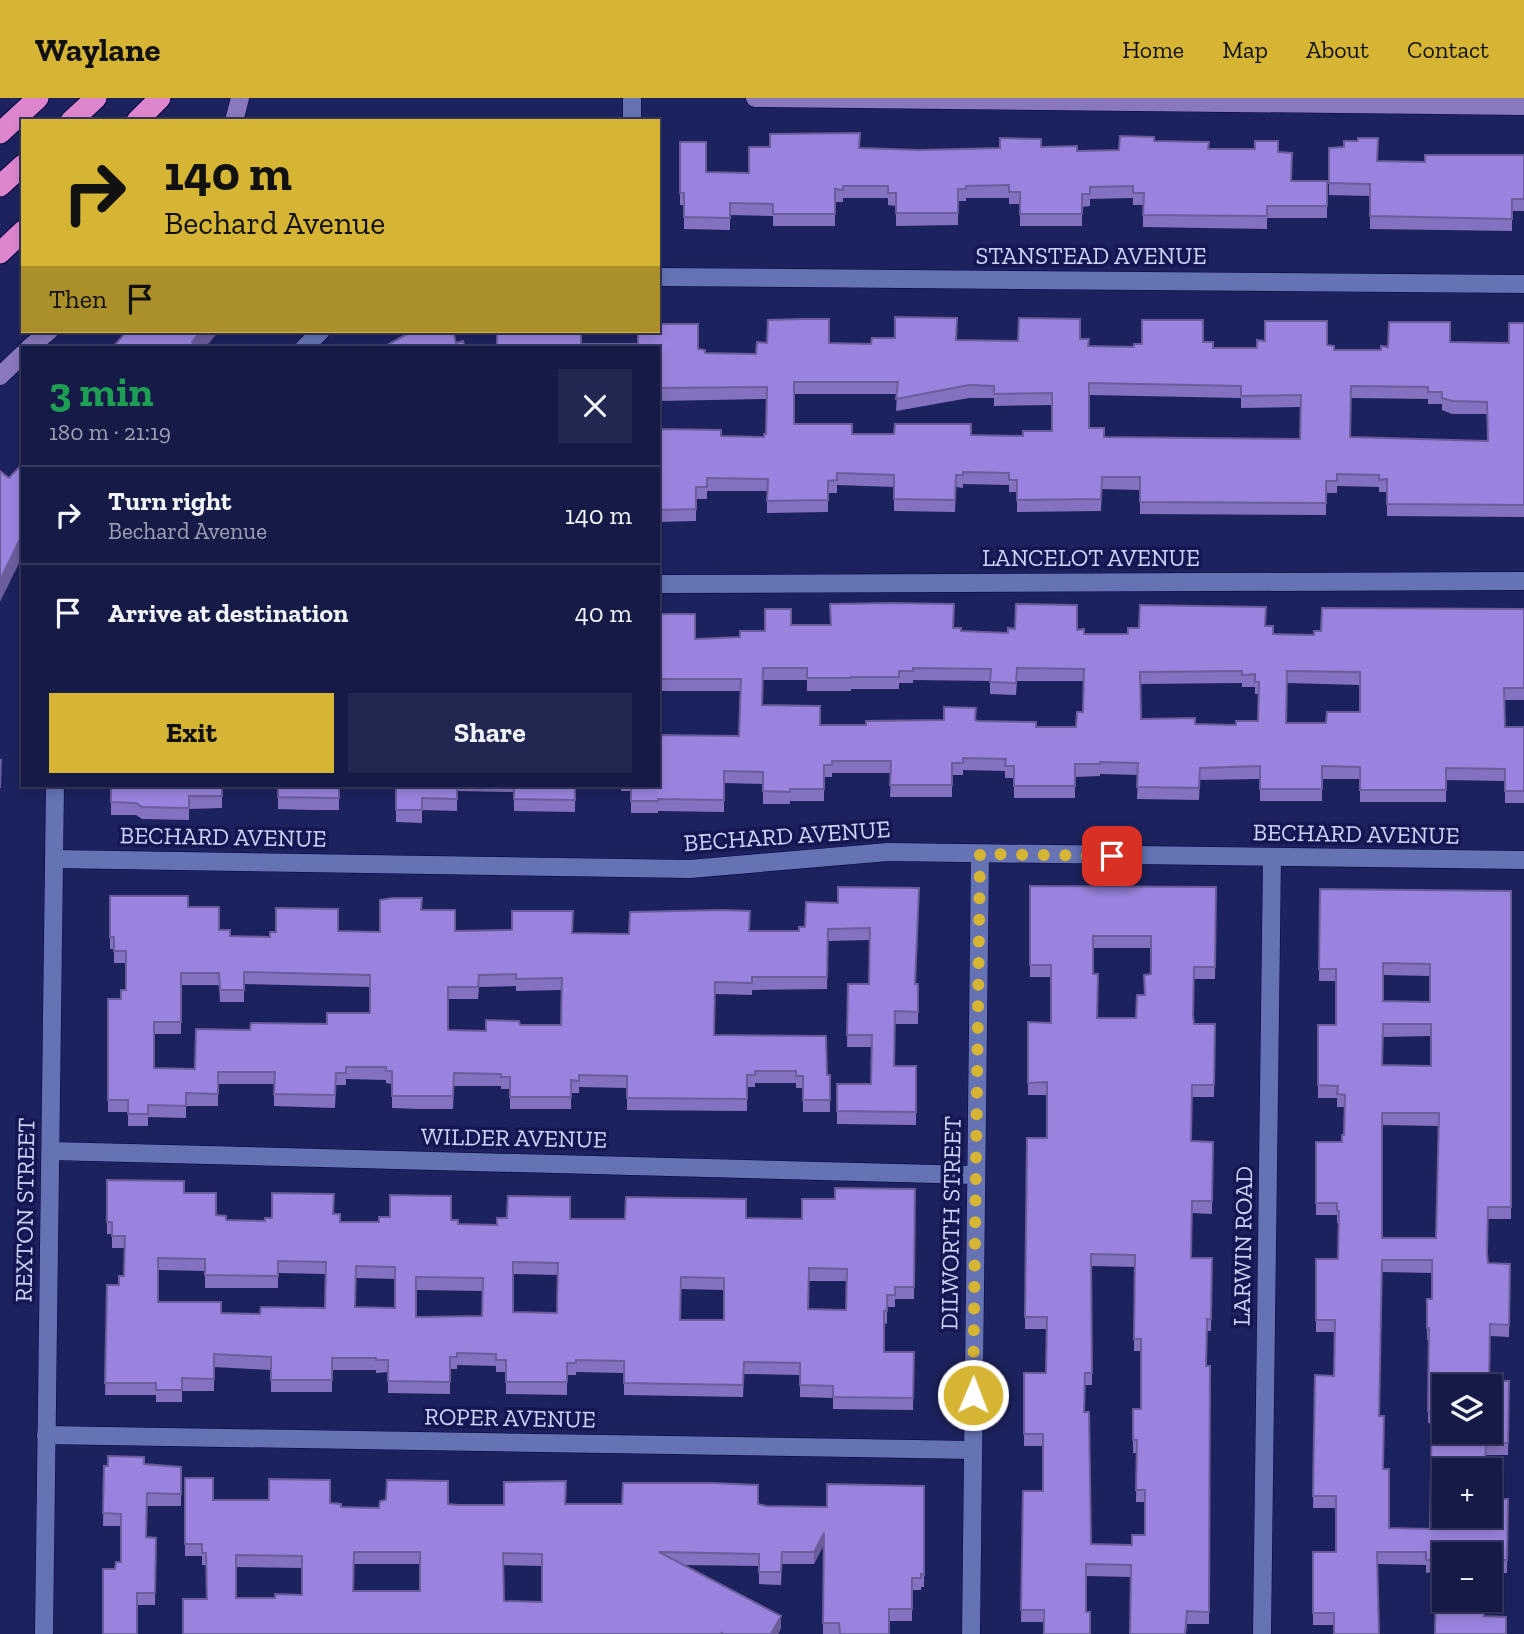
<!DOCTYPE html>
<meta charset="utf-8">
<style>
body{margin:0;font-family:"Zilla Slab",serif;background:#222751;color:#f1f3f6;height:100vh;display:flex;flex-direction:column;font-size:26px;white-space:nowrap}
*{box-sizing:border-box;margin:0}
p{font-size:23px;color:#9da1b3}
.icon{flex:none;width:38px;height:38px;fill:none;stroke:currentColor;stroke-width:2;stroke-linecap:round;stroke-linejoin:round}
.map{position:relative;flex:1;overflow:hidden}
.details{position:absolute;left:21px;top:248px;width:639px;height:441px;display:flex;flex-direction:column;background:#151a46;border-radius:0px;box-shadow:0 4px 10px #0003,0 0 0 2px #34385f}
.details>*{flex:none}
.top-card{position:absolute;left:21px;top:21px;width:639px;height:214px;border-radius:0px;box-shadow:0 4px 10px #0003,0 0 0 2px #34385f;background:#d6b534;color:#111;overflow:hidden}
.fabs{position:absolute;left:1432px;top:1276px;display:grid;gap:14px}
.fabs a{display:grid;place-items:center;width:70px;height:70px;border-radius:0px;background:#151a46;box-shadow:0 4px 10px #0003,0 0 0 2px #34385f;font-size:35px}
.pin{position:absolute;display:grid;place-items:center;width:60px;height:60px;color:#fff;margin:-30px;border-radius:14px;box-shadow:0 4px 10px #0006}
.me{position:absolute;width:77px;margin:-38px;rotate:1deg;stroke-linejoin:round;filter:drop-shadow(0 0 5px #0008)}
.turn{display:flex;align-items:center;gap:24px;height:147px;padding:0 28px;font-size:32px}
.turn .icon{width:91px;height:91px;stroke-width:2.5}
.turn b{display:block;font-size:49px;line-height:60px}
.then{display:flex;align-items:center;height:66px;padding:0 28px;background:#0003;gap:14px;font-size:26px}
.round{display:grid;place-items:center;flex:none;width:74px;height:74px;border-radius:0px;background:#222751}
.headline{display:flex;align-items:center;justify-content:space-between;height:119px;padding:0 28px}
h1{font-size:42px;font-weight:700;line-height:52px;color:#1e9e55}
.primary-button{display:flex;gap:14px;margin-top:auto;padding:14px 28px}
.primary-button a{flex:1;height:80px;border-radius:0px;background:#d6b534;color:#111;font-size:28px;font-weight:700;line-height:80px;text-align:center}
.primary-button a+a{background:#222751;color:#f1f3f6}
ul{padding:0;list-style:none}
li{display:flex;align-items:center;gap:21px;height:98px;padding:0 28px;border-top:2px solid #34385f}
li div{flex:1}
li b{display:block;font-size:26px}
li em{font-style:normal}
header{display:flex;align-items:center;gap:42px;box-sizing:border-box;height:98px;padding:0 35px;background:#d6b534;color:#111}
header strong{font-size:33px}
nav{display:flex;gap:38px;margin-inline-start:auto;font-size:24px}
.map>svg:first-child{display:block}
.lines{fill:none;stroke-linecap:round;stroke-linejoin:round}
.street-casing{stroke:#090540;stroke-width:19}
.secondary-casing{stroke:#090540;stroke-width:19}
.highway-casing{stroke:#090540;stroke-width:23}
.street{stroke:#6573b5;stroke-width:18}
.secondary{stroke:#8978bc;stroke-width:18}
.highway{stroke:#dd85cd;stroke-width:21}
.wall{fill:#8471bf;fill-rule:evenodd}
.shaded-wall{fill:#6b5c9b}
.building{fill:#9983de;stroke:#6b5c9b;stroke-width:2;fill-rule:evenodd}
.route{stroke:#d6b534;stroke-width:12;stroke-dasharray:0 21.6}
.labels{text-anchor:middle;stroke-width:7;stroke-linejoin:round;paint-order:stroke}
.street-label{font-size:24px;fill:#cbd5f9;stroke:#141751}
</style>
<header>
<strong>Waylane</strong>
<nav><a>Home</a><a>Map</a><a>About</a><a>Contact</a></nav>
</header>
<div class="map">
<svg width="1524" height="1536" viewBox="0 0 1524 1536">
<rect width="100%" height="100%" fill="#1c225d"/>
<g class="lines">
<g class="street-casing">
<g id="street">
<polyline points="632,0 632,23"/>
<polyline points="658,179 1524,186"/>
<polyline points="304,250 321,233"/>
<polyline points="658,486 1524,483"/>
<polyline points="54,761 690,771 888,754 1524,762"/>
<polyline points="51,1053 975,1077"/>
<polyline points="46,1337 973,1352"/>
<polyline points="44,1536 55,688"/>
<polyline points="971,1536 980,756"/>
<polyline points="1262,1536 1272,760"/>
</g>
</g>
<g class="secondary-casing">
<g id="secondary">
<polyline points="755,0 1524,8"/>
<polyline points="234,23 240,0"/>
<polyline points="29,250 49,233"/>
<polyline points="0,278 23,256"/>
</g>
</g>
<g class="highway-casing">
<g id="highway">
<polyline points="71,23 96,0"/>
<polyline points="137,23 160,0"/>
<polyline points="0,35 38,0"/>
<polyline points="0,88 23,67"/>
<polyline points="0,155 23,133"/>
</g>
</g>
<use href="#street" class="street"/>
<use href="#secondary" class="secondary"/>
<use href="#highway" class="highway"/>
</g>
<g class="wall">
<polygon points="1154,43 1208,51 1278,54 1292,83 1327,83 1327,120 1267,120 1267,131 1143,129 1143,107 1133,107 1133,100 1090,101 1090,108 1082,109 1082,128 1020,128 1020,106 1009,106 1009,100 966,100 966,103 958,103 958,127 896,128 896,108 888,107 888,100 843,100 843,104 835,104 835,128 773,128 773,118 730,117 730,132 684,131 684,107 680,107 680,44 706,74 749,75 860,50 919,52 1041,49 1077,53 1119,52"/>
<polygon points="1358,43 1378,63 1425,64 1524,57 1524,113 1512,113 1512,133 1370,131 1370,98 1329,97 1329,50 1344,49"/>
<path d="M1524,225V419L1387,418V394H1379V389L1337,388V395H1326V417L1140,416V392L1102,391L1101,413L1017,414V394H1009V387L963,386V390L956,389L955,414L894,413V389L837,387V395H828V414L767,415V393H707V401H696V423L658,424V331L721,338L764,339L766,336L767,301L658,303V250L581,246L698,251L705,255L756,256L829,245L871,246L957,242L1018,243L1080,241L1088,248L1134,249L1203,244L1213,250H1257L1327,247L1334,252H1381L1450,244L1509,245ZM794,296H897L896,313L969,300H994V308L1052,307V333L1023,338L852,336L794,326ZM1089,297L1241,300V310L1300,309V341L1104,339L1089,330ZM1351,300L1428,301V306H1442V312L1452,316H1487V343L1350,339Z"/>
<path d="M1524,511V602H1505V629H1524V705H1505V683L1446,682V704H1360V681H1322V703H1260V681L1200,682L1199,702L1137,701L1138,677L1100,676V678L1075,679V700H1014V680H1005V673L963,672V677H952V699H890L891,675H832V679H824V703H790V706H763V686L724,685V714L658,713V715H631V693H621V688H658L739,638L740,593H658V516L695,541L740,539L791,527L954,530L961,533L1008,535L1077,532L1084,536H1128L1266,528L1273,536L1314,537L1321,533ZM763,582H807V593H851V591H899V585H913V582L990,583V596L1016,597L1017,583H1083V614L1076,629H1036L975,622L866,627H820L762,607ZM1242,585V589H1255V596H1258V623L1236,627L1195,626L1141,621L1140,586ZM1287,585L1360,587V614L1326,625H1286Z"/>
<polygon points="111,688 583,688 583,690 575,690 575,714 514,713 514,694 457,693 457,713 422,712 422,725 396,724 396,691 339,690 339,712 313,712 278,711 278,690 229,690 222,691 222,710 189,711 189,722 142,721 136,717 111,717"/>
<path d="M1030,788L1216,789L1215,881H1194L1193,918L1194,926H1215L1214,999H1192L1191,1043L1213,1044L1212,1116L1192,1115L1191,1160H1212L1211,1233H1207L1206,1268H1210L1209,1526H1187L1186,1536H1130L1131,1479L1086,1478L1044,1524H1021L1023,1393H1043V1348H1024V1275H1046L1047,1231H1025L1027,1040H1047V997H1028V924L1051,925V879H1030ZM1093,850H1151V876L1136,920H1097L1093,876ZM1091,1168L1135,1169L1134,1253H1141V1311H1133V1355H1137L1136,1404H1145V1437L1132,1447L1091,1446L1084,1314L1085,1287H1092Z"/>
<path d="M838,789L916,886H918V926H895L894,968H916V1027L837,1026V986H871L872,949H847L848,886H869V842L828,843L827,891L752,892V897L715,896L714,937L827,977H830V1014H803V990H796V985H755V989H747V1013L627,1012V990L579,989V995H571V1011H510V991H501V988H454L453,1011H419L392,1010V986L386,985V982L346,981V987H336L335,1010L274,1008V986H218V1008H186V1020L148,1019V1028H128V1014H108V901H121L126,892V865H114V851H110V798L188,809L219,832L230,838L270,839L338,833L380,834L421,812L455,833L629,836L799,833L838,805ZM244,886L370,889V915L327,926L250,932L195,971L154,970V936H181V887H219L220,904H244ZM516,888V893L561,892V927H520L486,933L448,932V901H478L479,889Z"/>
<path d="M1320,791L1511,793V1121H1488V1165L1510,1166L1509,1239L1490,1238L1489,1283H1509L1508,1357H1486L1444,1418L1508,1401L1507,1475H1489V1456H1444L1485,1518L1506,1536L1436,1498H1431V1474L1426,1475V1467L1378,1466L1334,1527H1313V1454H1336V1410H1313L1315,1277L1334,1278L1335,1234H1316V1161H1338L1339,1125H1337V1117H1316V1044H1342L1344,1037L1345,1009H1337V1000H1318V927H1336V883H1319ZM1383,877L1430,878V904L1383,903ZM1431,938V968L1382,967L1383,939ZM1382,1027L1439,1028L1436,1140H1382ZM1382,1174L1432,1175V1201H1427V1242H1429L1428,1325L1432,1326L1430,1431L1389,1430L1379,1318Z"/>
<path d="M107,1082L184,1095L216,1117L226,1122L265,1123L334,1116L340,1124H379L451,1122L458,1126L497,1127L570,1121H802L835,1101L915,1091L914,1201H895V1209H887V1226L884,1225V1254H914L913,1312L833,1311V1300L800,1299V1277L744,1276L743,1299L624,1297V1275L576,1274V1277H567V1297L506,1296V1274H496V1268L457,1267V1271H450V1296L388,1295V1274L376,1275V1272H332V1294H271V1272L214,1269V1293H182V1304H156V1297H105L107,1187H119L124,1178V1150H112V1136H107ZM158,1172L205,1173V1190H278V1175L326,1176L325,1210L260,1216L221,1215L158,1204ZM513,1176L558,1177L557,1215L513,1214ZM356,1180L395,1181V1210L355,1209ZM809,1183H847L846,1212L809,1211ZM681,1191L724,1192V1222H681ZM416,1192L483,1193L482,1218L416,1219Z"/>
<polygon points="144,1366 181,1369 181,1408 147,1408 146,1439 156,1440 155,1507 137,1507 115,1471 121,1464 121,1428 103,1428 104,1368"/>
<path d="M185,1380L213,1402L330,1405L341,1409L379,1410L448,1406L458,1407L758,1406L766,1408L827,1409L924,1388V1489H921V1492H912V1523H889V1536H823V1447L814,1466H782L781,1487L759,1486V1468L683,1467L781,1530L778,1536H183L207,1501L206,1467H202V1458H185ZM354,1466H420V1493H353ZM503,1467L542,1468V1504L504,1503ZM236,1469L302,1470V1497L275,1500H236Z"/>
</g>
<g class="shaded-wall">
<polygon points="201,233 219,233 205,250 192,250 192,244"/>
<polygon points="23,435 23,457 0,504 0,482"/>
<polygon points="824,1435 824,1447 814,1466 814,1454"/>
<polygon points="781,1518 781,1530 778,1536 771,1536"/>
</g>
<g class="building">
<polygon points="860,35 859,50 919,52 1000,50 1000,40 1041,41 1041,49 1077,48 1077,53 1119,52 1120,38 1154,39 1154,43 1209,44 1208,51 1255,51 1255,43 1278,43 1278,54 1292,55 1291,83 1327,83 1327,108 1267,108 1267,118 1143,117 1144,95 1133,95 1133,88 1090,89 1090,96 1082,96 1082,116 1020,116 1020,94 1009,94 1009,87 966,88 966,91 958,91 958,115 896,115 896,95 888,95 888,88 843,88 843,92 835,91 835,116 773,116 773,106 730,105 730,120 684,119 684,95 680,95 680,44 706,44 706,74 749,75 749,49 770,49 770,36"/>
<polygon points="1358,40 1378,40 1377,63 1425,64 1425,57 1524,57 1524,101 1512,101 1512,121 1370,118 1370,86 1329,85 1329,50 1344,49 1344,43 1358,43"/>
<path d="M895,219L957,220L956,242L1018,243L1019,220L1080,221V241H1089L1088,248L1134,249V246H1142V222H1203V244H1213V250H1257V242L1265,243V223H1327V247L1334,248V252H1381V248L1388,249L1389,224H1450V244L1509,245V225H1524V407L1387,406V381L1379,382V377L1337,376V383H1326V405L1140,404V379H1102L1101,401L1017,402V382H1009V375L963,374V377H956L955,402L894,401V377L837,375V382L828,383V402L767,403L768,381L707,380V389H696V411L658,412V331L721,332V338L764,339V336H766L767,289L658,290V250H497V233H581V246H638V233H658V226H698V251L705,252V255L756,256L757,244L767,245L768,222L803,221H829V245L871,246L872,240H895ZM794,284H898L896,301L969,287L994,288V296L1052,295V333H1023V338L971,337V326H895L894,336H852V326H794ZM1089,285L1241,288V298L1301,297L1300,341L1104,339V330H1089ZM1351,288L1428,289V294H1442V300L1452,303L1487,304L1488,343L1350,339Z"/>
<polygon points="127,233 201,233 192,244 200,250 112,250"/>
<polygon points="423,233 453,233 456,245 463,243 465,250 389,250 387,247 407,236"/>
<polygon points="23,365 23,435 0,482 0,373 9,380"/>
<path d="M893,505L954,506L953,530H961V533L1008,535V530L1015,531L1016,506L1077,507V532L1084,531V536H1128V530H1139L1140,507L1266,509L1265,528H1273V536L1314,537V533H1321L1322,510L1524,511V590H1504L1505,629H1524V693H1505V671L1446,670V692H1360V669L1322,668V691H1260V668L1200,670L1199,690L1137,689L1138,665L1100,664V666H1075V688H1014V668H1005L1006,661L963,660V665H952V687H890L891,663H832V667H824V691H790V694L763,693V674L724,673V702L658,701V703H631V688H658V637L739,638L741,581H658V516H695V541L740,539V533H765V511H791V527H831L830,506ZM763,570H807V580H851V579H899V573H913V570L991,571L990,584L1016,585L1017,570L1084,571L1083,614H1077L1076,629H1036V624L978,623L975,622L976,610L944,609V622L866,623V627H820V608L762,607ZM1242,573V577L1255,576V584H1259L1258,623H1236V627L1195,626V620L1141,621L1140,574ZM1287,573L1360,574V614H1327L1326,625H1286Z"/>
<polygon points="0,662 1,662 0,690"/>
<polygon points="111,688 222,688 222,698 189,698 189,710 142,709 136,705 111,704"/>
<polygon points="278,688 339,688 339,700 278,699"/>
<polygon points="396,688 457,688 457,701 422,700 422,712 396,712"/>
<polygon points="514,688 575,688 575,702 514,701"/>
<path d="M1030,788L1216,789L1215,869H1194L1193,917L1194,926H1215L1214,987H1192L1191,1043L1213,1044L1212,1103H1192L1191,1160H1212L1211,1221H1207L1206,1268H1210L1209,1514L1187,1513L1185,1536H1130L1131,1467L1086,1466V1514H1090V1536H1044V1512H1021L1023,1393H1043V1336H1024V1275H1046L1047,1219H1025L1027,1040H1047V984L1028,985V924L1051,925V867H1030ZM1093,838H1151V876L1144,877L1145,897H1137L1136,920H1097L1098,876H1093ZM1091,1156L1135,1157L1134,1241H1141V1311H1133V1342H1137L1136,1392H1145V1437H1132V1447L1091,1446L1089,1314H1084L1085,1275H1092Z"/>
<path d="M838,789L919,790L915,886H918V914L895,913L894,968H916V1014L837,1013V986H871L872,937H847L848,886H869L870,830L828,831L827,879H752V885L715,884L714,937L826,938L827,977H830V1002H803V978H796V973H755V977H747V1001L627,1000V978L579,977V983L571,982V999H510V979H501V976L454,975L453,998H392V973H386V969H346V975H336L335,997L274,996L275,974H218V996L186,995V1008L148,1007V1016H128V1002H108V901H121V892H126V853H114V839H110V798H188V809H219V832H230V838L270,839V834H276V810L338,811V833L380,834V802L393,800H422L421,812H455V833L512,832V813H573L572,835L629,836L630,814L723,812L750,813L749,833H799V829H805L806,804L838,805ZM244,874L370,877V915H327V926L251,925L250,932L196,931L195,971L154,970V924H181V875H219L220,892H244ZM516,876V881L562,880L561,927H520L519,923L486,922V933L448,932V889H478L479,877Z"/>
<path d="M1320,791L1511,793V1109H1488L1487,1155L1488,1165L1510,1166L1509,1227L1490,1226L1489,1283H1509L1508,1345L1486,1344L1485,1372H1444V1418H1489V1401H1508L1507,1462H1489V1456H1444V1502H1485L1484,1518L1506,1519V1536H1435L1436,1485H1431V1462H1426V1454H1377L1379,1536H1334V1515H1313V1454H1336V1398H1313L1315,1277L1334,1278L1335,1222H1316V1161H1338L1339,1113H1337V1105H1316V1044H1342V1037H1344L1345,997L1337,996L1338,988L1318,987V927H1336V871H1319ZM1383,865L1430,866V904L1383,903ZM1383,926H1431V968L1382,967ZM1382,1015H1439L1436,1140H1382ZM1382,1162H1432V1201H1427V1230H1429L1428,1313H1432L1430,1431L1389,1430V1371H1383L1384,1318H1379ZM1444,1288H1489V1334H1444Z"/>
<path d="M107,1082L184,1083V1095H216V1117L226,1118V1122L265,1123V1120H272V1095L334,1096L333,1116H340V1124H379V1119H390V1097L451,1098V1122H458V1126L497,1127V1120H507L508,1098L570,1099V1121H625L626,1099L746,1101V1120L802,1121V1101H835V1090L915,1091L914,1189H895V1197H887V1213H884V1254H914L913,1300L833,1299V1288L800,1287V1265L744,1264L743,1287L624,1285V1263L576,1262V1265H567V1284H506V1262H496V1256L457,1255V1259H450V1284L388,1283V1262H376V1260H332V1282H271V1259L214,1256V1281L182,1280V1292H156V1285H105L107,1187H119V1178H124L125,1138H112V1124H107ZM158,1160L205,1161V1177L278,1178V1163L326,1164L325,1210L261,1209L260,1216L221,1215V1204H158ZM513,1164L558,1165L557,1215L513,1214ZM356,1168L395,1169V1210L355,1209ZM809,1170L847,1171L846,1212L808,1211ZM416,1179L483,1180L482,1218L416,1219ZM681,1179L724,1180V1222H680Z"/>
<polygon points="108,1358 144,1359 144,1366 181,1369 181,1396 147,1395 146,1439 156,1440 155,1495 137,1495 137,1536 103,1536 103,1471 115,1471 116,1464 121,1464 121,1416 103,1415 104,1368 108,1368"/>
<path d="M185,1380H213V1402H269V1381L330,1382V1405L341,1406V1409L379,1410L380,1403L386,1402L387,1382L448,1383V1406L458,1407H504V1384L566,1383L565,1406H622L623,1385H713L758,1387V1406L766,1408L827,1409V1386L924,1388V1477L921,1476V1480H912V1511H889V1536H840L839,1525H823L824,1435L814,1454H782L781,1474H759V1456L659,1454L781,1518L771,1536H722V1534L721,1536H183V1501H207L206,1455H202V1446H185ZM354,1454H420V1493H353ZM503,1455L542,1456V1504L504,1503ZM236,1457L302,1458V1497L275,1496V1500H236Z"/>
</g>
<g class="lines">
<polyline class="route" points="973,1297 980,756 1112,758"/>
</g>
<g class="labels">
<g class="street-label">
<text x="1091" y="166">STANSTEAD AVENUE</text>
<text x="1091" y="468">LANCELOT AVENUE</text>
<text transform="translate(1356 736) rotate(1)" y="8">BECHARD AVENUE</text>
<text transform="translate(787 738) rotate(-4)" y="8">BECHARD AVENUE</text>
<text transform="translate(223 739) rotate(1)" y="8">BECHARD AVENUE</text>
<text transform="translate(514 1040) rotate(1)" y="8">WILDER AVENUE</text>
<text transform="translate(25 1112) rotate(-89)" y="8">REXTON STREET</text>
<text transform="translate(951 1125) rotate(-89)" y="8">DILWORTH STREET</text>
<text transform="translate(1243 1148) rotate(-89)" y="8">LARWIN ROAD</text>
<text transform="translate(510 1320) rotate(1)" y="8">ROPER AVENUE</text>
</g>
</g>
</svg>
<div class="fabs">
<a><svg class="icon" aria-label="layers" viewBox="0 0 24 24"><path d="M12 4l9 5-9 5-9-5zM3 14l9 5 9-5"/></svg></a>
<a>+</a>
<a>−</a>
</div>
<div class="pin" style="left:1112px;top:758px;background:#d93025"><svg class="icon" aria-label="arrive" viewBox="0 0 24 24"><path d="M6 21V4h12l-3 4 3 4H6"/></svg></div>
<svg class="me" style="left:973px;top:1297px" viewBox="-20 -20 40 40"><circle r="17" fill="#d6b534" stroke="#fff" stroke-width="3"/><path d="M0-11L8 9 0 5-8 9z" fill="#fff"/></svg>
<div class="top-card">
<div class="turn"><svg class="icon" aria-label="right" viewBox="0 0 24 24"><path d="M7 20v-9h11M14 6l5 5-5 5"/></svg><div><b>140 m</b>Bechard Avenue</div></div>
<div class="then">Then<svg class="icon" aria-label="arrive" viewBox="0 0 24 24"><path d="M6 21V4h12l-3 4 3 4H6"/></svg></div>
</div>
<section class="details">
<div class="headline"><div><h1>3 min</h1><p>180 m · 21:19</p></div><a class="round"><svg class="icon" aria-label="close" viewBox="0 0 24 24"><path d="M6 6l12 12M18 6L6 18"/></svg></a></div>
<ul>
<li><svg class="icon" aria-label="right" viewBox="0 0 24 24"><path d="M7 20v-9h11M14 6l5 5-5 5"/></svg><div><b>Turn right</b><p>Bechard Avenue</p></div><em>140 m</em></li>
<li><svg class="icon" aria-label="arrive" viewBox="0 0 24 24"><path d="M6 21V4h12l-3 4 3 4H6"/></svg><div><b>Arrive at destination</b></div><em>40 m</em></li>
</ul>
<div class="primary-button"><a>Exit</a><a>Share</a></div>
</section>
</div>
